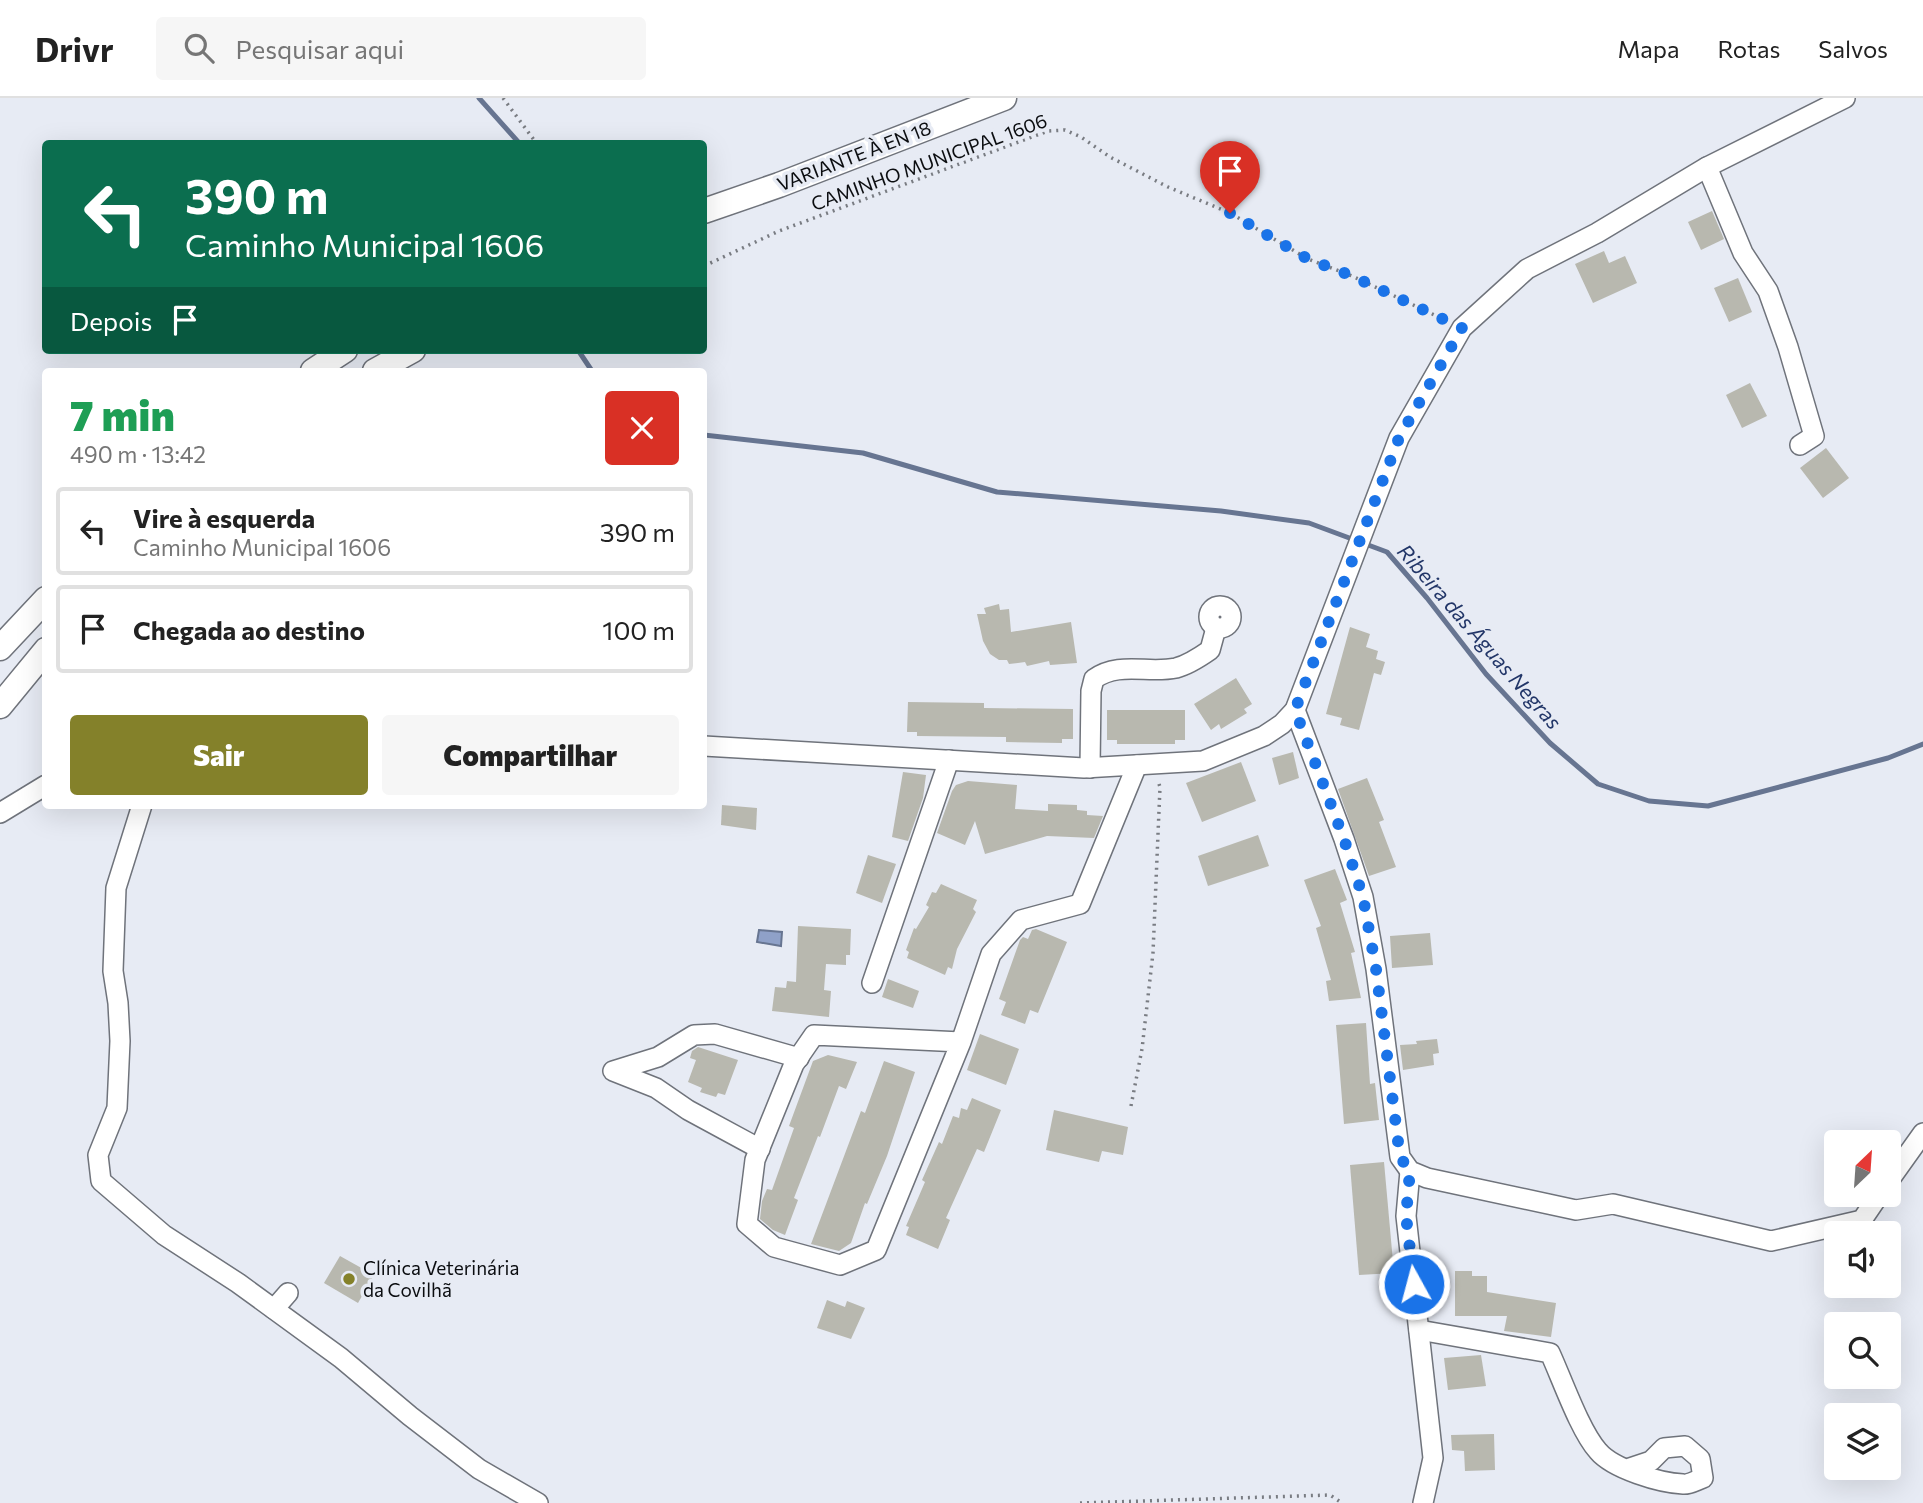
<!DOCTYPE html>
<html lang="pt">
<meta charset="utf-8">
<style>
body{margin:0;font-family:Commissioner,sans-serif;background:#f6f6f6;color:#222;height:100vh;display:flex;flex-direction:column;font-size:26px;white-space:nowrap}
*{box-sizing:border-box;margin:0}
p{font-size:23px;color:#767676}
.icon{flex:none;width:38px;height:38px;fill:none;stroke:currentColor;stroke-width:2;stroke-linecap:round;stroke-linejoin:round}
.map{position:relative;flex:1;overflow:hidden}
.side{position:absolute;left:42px;top:270px;width:665px;height:441px;display:flex;flex-direction:column;background:#fff;border-radius:7px;box-shadow:0 7px 28px #0002}
.side>*{flex:none}
.top-card{position:absolute;left:42px;top:42px;width:665px;height:214px;border-radius:7px;box-shadow:0 7px 28px #0002;background:#0b6e4f;color:#fff;overflow:hidden}
.needle{width:46px;rotate:25deg}
.tools{position:absolute;left:1824px;top:1032px;display:grid;gap:14px}
.tools a{display:grid;place-items:center;width:77px;height:77px;border-radius:7px;background:#fff;box-shadow:0 7px 28px #0002;font-size:35px}
.pin{position:absolute;display:grid;place-items:center;width:60px;height:60px;color:#fff;margin:-72px -30px;border-radius:50% 50% 50% 0;rotate:-45deg;box-shadow:0 0 7px #0007}
.pin .icon{rotate:45deg}
.me{position:absolute;width:77px;margin:-38px;rotate:353deg;stroke-linejoin:round;filter:drop-shadow(0 0 5px #0008)}
.turn{display:flex;align-items:center;gap:24px;height:147px;padding:0 28px;font-size:32px}
.turn .icon{width:91px;height:91px;stroke-width:2.5}
.turn b{display:block;font-size:49px;line-height:60px}
.then{display:flex;align-items:center;height:66px;padding:0 28px;background:#0003;gap:14px;font-size:26px}
.round{display:grid;place-items:center;flex:none;width:74px;height:74px;border-radius:7px;background:#f6f6f6}
.summary{display:flex;align-items:center;justify-content:space-between;height:119px;padding:0 28px}
h1{font-size:42px;font-weight:800;line-height:52px;color:#1e9e55}
.primary-button{display:flex;gap:14px;margin-top:auto;padding:14px 28px}
.primary-button a{flex:1;height:80px;border-radius:7px;background:#84812a;color:#fff;font-size:28px;font-weight:800;line-height:80px;text-align:center}
.primary-button a+a{background:#f6f6f6;color:#222}
ul{padding:0;list-style:none}
li{display:flex;align-items:center;gap:21px;height:88px;margin:0 14px 10px;padding:0 14px;border:4px solid #e0e0e0;border-radius:7px}
li div{flex:1}
li b{display:block;font-size:26px}
li em{font-style:normal}
header{display:flex;align-items:center;gap:42px;box-sizing:border-box;height:98px;padding:0 35px;background:#fff;border-bottom:2px solid #e0e0e0}
header strong{font-size:33px}
nav{display:flex;gap:38px;margin-inline-start:auto;font-size:24px}
.search{width:490px;height:63px;background:#f6f6f6;display:flex;align-items:center;gap:18px;box-sizing:border-box;padding:0 24px;border-radius:7px;color:#767676;font-size:26px}
.map>svg:first-child{display:block}
.water{fill:#8fa1c8;stroke:#677591;stroke-width:2}
.lines{fill:none;stroke-linecap:round;stroke-linejoin:round}
.stream{stroke:#677591;stroke-width:5}
.building{fill:#b8b8af}
.minor-casing{stroke:#6f737b;stroke-width:22}
.major-casing{stroke:#6f737b;stroke-width:27}
.path{stroke:#797c82;stroke-width:3.5;stroke-dasharray:2 5;stroke-linecap:butt}
.minor{stroke:#fff;stroke-width:19}
.major{stroke:#fff;stroke-width:24}
.route{stroke:#1a73e8;stroke-width:12;stroke-dasharray:0 21.6}
.poi-dot{fill:#84812a;stroke:#e7ebf4;stroke-width:2.5}
.labels{text-anchor:middle;stroke-width:7;stroke-linejoin:round;paint-order:stroke}
.street-label{font-size:19px;fill:#0b0d10;stroke:#e7ebf4}
.poi-label{font-size:19px;fill:#0b0d10;stroke:#e7ebf4;text-anchor:start}
.water-label{font-size:21px;font-style:italic;fill:#223668;stroke:#e7ebf4}
</style>
<header>
<strong>Drivr</strong>
<div class="search"><svg class="icon" aria-label="search" viewBox="0 0 24 24"><circle cx="10" cy="10" r="6"/><path d="M15 15l6 6"/></svg>Pesquisar aqui</div>
<nav><a>Mapa</a><a>Rotas</a><a>Salvos</a></nav>
</header>
<div class="map">
<svg width="1923" height="1405" viewBox="0 0 1923 1405">
<rect width="100%" height="100%" fill="#e7ebf4"/>
<polygon class="water" points="759,832 782,834 781,848 757,844"/>
<g class="lines">
<g class="stream">
<polyline points="479,0 520,46"/>
<polyline points="578,252 592,273"/>
<polyline points="704,337 863,355 997,394 1221,413 1309,425 1387,454 1427,500 1486,576 1550,645 1598,686 1649,703 1708,708 1888,660 1923,646"/>
</g>
</g>
<g class="building">
<polygon points="1712,113 1724,141 1701,152 1688,124"/>
<polygon points="1604,153 1609,165 1625,158 1637,185 1593,205 1575,166"/>
<polygon points="1738,180 1752,214 1729,224 1714,190"/>
<polygon points="1750,285 1767,318 1742,330 1726,297"/>
<polygon points="1826,350 1849,380 1823,400 1800,370"/>
<polygon points="999,506 1000,512 1009,511 1011,534 1071,524 1077,565 1050,567 1049,563 1027,568 1025,564 1009,566 1007,562 999,562 990,556 983,543 977,516 986,516 984,510"/>
<polygon points="1350,529 1370,536 1366,549 1378,553 1376,561 1385,564 1381,577 1374,575 1359,632 1340,627 1342,620 1326,616"/>
<polygon points="1236,580 1252,606 1244,611 1247,615 1221,631 1219,626 1211,632 1194,606"/>
<polygon points="908,604 984,605 984,610 1073,611 1073,641 1062,641 1062,645 1006,644 1006,639 917,638 917,634 907,634"/>
<polygon points="1107,612 1185,612 1185,642 1175,642 1175,646 1117,646 1117,642 1107,642"/>
<polygon points="1293,654 1299,680 1279,687 1272,660"/>
<polygon points="1241,664 1256,703 1202,724 1186,685"/>
<polygon points="903,674 926,677 923,700 908,743 892,739"/>
<polygon points="1367,680 1384,722 1379,724 1396,769 1369,778 1338,691"/>
<polygon points="968,683 1017,687 1015,711 1048,713 1048,706 1077,707 1077,712 1087,713 1087,717 1103,718 1094,740 1047,738 985,756 975,723 965,747 937,735 952,693 956,687"/>
<polygon points="722,707 757,710 756,732 721,727"/>
<polygon points="1258,737 1269,768 1208,788 1198,758"/>
<polygon points="868,757 896,766 882,805 856,795"/>
<polygon points="1335,771 1347,802 1340,805 1355,854 1351,855 1361,900 1329,903 1326,883 1331,882 1316,830 1321,828 1304,782"/>
<polygon points="941,786 977,802 973,811 976,814 957,851 952,871 948,869 945,877 907,860 909,854 906,852 914,830 916,831 929,809 926,807 932,794 936,795"/>
<polygon points="798,828 851,831 850,857 846,857 846,867 826,866 824,892 831,893 829,919 772,913 775,889 786,890 787,883 796,884"/>
<polygon points="1036,831 1067,844 1038,915 1030,912 1025,926 1001,917 1006,904 999,901 1020,842 1023,839 1028,841 1032,832"/>
<polygon points="1430,835 1433,867 1392,870 1390,838"/>
<polygon points="888,881 919,893 913,910 882,899"/>
<polygon points="1366,925 1370,986 1375,985 1379,1022 1344,1026 1336,927"/>
<polygon points="980,936 1019,951 1006,987 967,972"/>
<polygon points="1437,941 1439,955 1433,956 1434,967 1403,972 1400,947 1417,946 1416,943"/>
<polygon points="698,949 738,962 725,997 718,995 716,999 700,994 702,990 688,984 696,962 690,960 692,953"/>
<polygon points="828,957 857,964 846,991 839,988 820,1039 818,1038 794,1100 798,1102 785,1137 773,1132 760,1121 762,1103 767,1091 772,1092 794,1030 789,1028 813,963"/>
<polygon points="884,963 915,974 887,1058 867,1106 865,1105 851,1145 839,1153 811,1146 861,1013 865,1015"/>
<polygon points="972,1000 1001,1012 984,1054 977,1051 946,1120 950,1122 938,1151 906,1137 909,1129 906,1128 925,1084 922,1082 939,1044 942,1046 953,1018 959,1020 961,1010 967,1012"/>
<polygon points="1054,1012 1128,1029 1123,1057 1102,1053 1099,1064 1046,1052"/>
<polygon points="1384,1064 1394,1175 1359,1177 1350,1067"/>
<polygon points="340,1158 374,1177 358,1205 324,1185"/>
<polygon points="1455,1173 1472,1173 1472,1178 1487,1178 1487,1194 1556,1205 1551,1239 1504,1233 1507,1218 1455,1218"/>
<polygon points="827,1202 845,1209 847,1203 865,1210 851,1241 817,1230"/>
<polygon points="1481,1257 1486,1288 1448,1292 1444,1260"/>
<polygon points="1494,1336 1495,1372 1465,1373 1464,1353 1452,1352 1451,1337"/>
</g>
<g class="lines">
<g class="minor-casing">
<g id="minor">
<polyline points="1707,69 1743,155 1768,193 1788,249 1814,338 1800,347"/>
<circle cx="1220" cy="519" r="11"/>
<polyline points="1295,612 1344,741 1363,799 1376,871 1400,1059 1410,1073 1427,1080 1576,1112 1613,1106 1771,1143 1862,1122 1879,1097"/>
<polyline points="704,648 1084,670 1203,663 1264,638 1282,626 1295,612 1399,340 1462,230 1527,171 1597,135 1707,69 1845,0"/>
<path d="M1090,670L1091,593L1094,581C1119,563 1148,576 1176,570C1188,567 1200,559 1210,552L1216,530"/>
<polyline points="142,707 116,790 113,873 118,905 120,943 117,1010 98,1057 101,1083 164,1137 238,1185 341,1260 410,1318 479,1371 538,1405"/>
<polyline points="0,715 46,687"/>
<polyline points="872,885 949,662"/>
<polyline points="961,944 814,937 794,966 755,1062 747,1126 774,1149 840,1167 876,1152 961,944 991,856 1021,822 1080,806 1137,667"/>
<polyline points="760,1051 688,1012 656,990 613,973 658,959 694,937 715,936 799,960"/>
<polyline points="1410,1073 1406,1118 1433,1360 1423,1405"/>
<polyline points="1888,1084 1923,1035"/>
<polyline points="274,1211 288,1195"/>
<path d="M1419,1232L1550,1255C1562,1281 1580,1333 1598,1353C1613,1371 1660,1385 1683,1386C1689,1387 1697,1382 1703,1380L1700,1361L1685,1348L1664,1350L1651,1363L1627,1371"/>
</g>
</g>
<g class="major-casing">
<g id="major">
<polyline points="704,113 779,87 1004,0"/>
<polyline points="313,273 345,252"/>
<polyline points="375,273 413,252"/>
<polyline points="0,550 46,501"/>
<polyline points="0,608 46,552"/>
</g>
</g>
<g class="path">
<polyline points="503,0 537,46"/>
<polyline points="704,168 779,133 1048,33 1065,32 1081,39 1110,59 1168,89 1230,115 1308,161 1352,178 1445,222"/>
<polyline points="1131,1008 1142,951 1153,855 1160,689 1158,683"/>
<polyline points="1080,1405 1330,1397 1342,1405"/>
</g>
<use href="#minor" class="minor"/>
<use href="#major" class="major"/>
</g>
<g class="lines">
<polyline class="route" points="1230,115 1308,161 1352,178 1462,230 1399,340 1295,612 1344,741 1363,799 1376,871 1400,1059 1410,1073 1406,1118 1414,1186"/>
</g>
<circle class="poi-dot" cx="349" cy="1181" r="7"/>
<g class="labels">
<g class="street-label">
<text transform="translate(854 58) rotate(-21)" y="7">VARIANTE À EN 18</text>
<text transform="translate(929 64) rotate(-20)" y="7">CAMINHO MUNICIPAL 1606</text>
</g>
<g class="poi-label">
<text x="363" y="1177">Clínica Veterinária<tspan x="363" dy="22">da Covilhã</tspan></text>
</g>
<g class="water-label">
<text transform="translate(1479 539) rotate(49)" y="7">Ribeira das Águas Negras</text>
</g>
</g>
</svg>
<div class="tools">
<a><svg class="needle" viewBox="-14 -14 28 28"><path d="M0-13l5 13h-10z" fill="#e53935"/><path d="M0 13l5-13h-10z" fill="#767676"/></svg></a>
<a><svg class="icon" aria-label="sound" viewBox="0 0 24 24"><path d="M4 9h4l5-4v14l-5-4H4zM17 9q2 3 0 6"/></svg></a>
<a><svg class="icon" aria-label="search" viewBox="0 0 24 24"><circle cx="10" cy="10" r="6"/><path d="M15 15l6 6"/></svg></a>
<a><svg class="icon" aria-label="layers" viewBox="0 0 24 24"><path d="M12 4l9 5-9 5-9-5zM3 14l9 5 9-5"/></svg></a>
</div>
<div class="pin" style="left:1230px;top:115px;background:#d93025"><svg class="icon" aria-label="arrive" viewBox="0 0 24 24"><path d="M6 21V4h12l-3 4 3 4H6"/></svg></div>
<svg class="me" style="left:1414px;top:1186px" viewBox="-20 -20 40 40"><circle r="17" fill="#1a73e8" stroke="#fff" stroke-width="3"/><path d="M0-11L8 9 0 5-8 9z" fill="#fff"/></svg>
<div class="top-card">
<div class="turn"><svg class="icon" aria-label="left" viewBox="0 0 24 24"><path d="M17 20v-9H6M10 6l-5 5 5 5"/></svg><div><b>390 m</b>Caminho Municipal 1606</div></div>
<div class="then">Depois<svg class="icon" aria-label="arrive" viewBox="0 0 24 24"><path d="M6 21V4h12l-3 4 3 4H6"/></svg></div>
</div>
<section class="side">
<div class="summary"><div><h1>7 min</h1><p>490 m · 13:42</p></div><a class="round" style="background:#d93025;color:#fff"><svg class="icon" aria-label="close" viewBox="0 0 24 24"><path d="M6 6l12 12M18 6L6 18"/></svg></a></div>
<ul>
<li><svg class="icon" aria-label="left" viewBox="0 0 24 24"><path d="M17 20v-9H6M10 6l-5 5 5 5"/></svg><div><b>Vire à esquerda</b><p>Caminho Municipal 1606</p></div><em>390 m</em></li>
<li><svg class="icon" aria-label="arrive" viewBox="0 0 24 24"><path d="M6 21V4h12l-3 4 3 4H6"/></svg><div><b>Chegada ao destino</b></div><em>100 m</em></li>
</ul>
<div class="primary-button"><a>Sair</a><a>Compartilhar</a></div>
</section>
</div>
